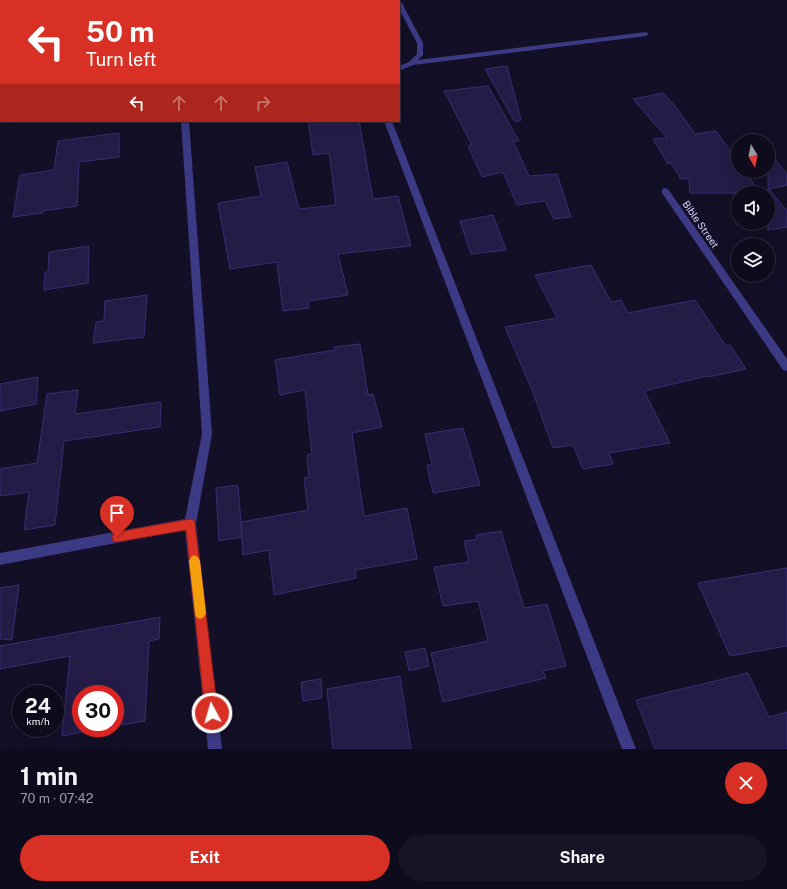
<!DOCTYPE html>
<meta charset="utf-8">
<style>
body{margin:0;font-family:"Public Sans",sans-serif;background:#171425;color:#f1f3f6;height:100vh;display:flex;flex-direction:column;font-size:15px;white-space:nowrap}
*{box-sizing:border-box;margin:0}
p{font-size:13px;color:#9b9ba3}
.icon{flex:none;width:22px;height:22px;fill:none;stroke:currentColor;stroke-width:2;stroke-linecap:round;stroke-linejoin:round}
.map{position:relative;height:749px;overflow:hidden}
.panel{display:flex;flex-direction:column;background:#0e0b1c;flex:1}
.panel>*{flex:none}
.hud{position:absolute;left:0px;top:0px;width:400px;height:122px;box-shadow:0 4px 16px #0002,0 0 0 1px #2e2b3b;background:#d93025;color:#fff;overflow:hidden}
.needle{width:26px;rotate:170deg}
.tools{position:absolute;left:731px;top:134px;display:grid;gap:8px}
.tools a{display:grid;place-items:center;width:44px;height:44px;border-radius:50%;background:#0e0b1c;box-shadow:0 4px 16px #0002,0 0 0 1px #2e2b3b;font-size:20px}
.speed{position:absolute;left:12px;top:685px;display:flex;gap:8px;font-size:20px;font-weight:700;text-align:center}
.speed>*{display:grid;place-content:center;width:52px;height:52px;border-radius:50%;background:#0e0b1c;box-shadow:0 4px 16px #0002,0 0 0 1px #2e2b3b;line-height:1}
.speed small{font-size:10px;font-weight:400}
.speed .limit{border:6px solid #d22;background:#fff;color:#111}
.pin{position:absolute;display:grid;place-items:center;width:34px;height:34px;color:#fff;margin:-41px -17px;border-radius:50% 50% 50% 0;rotate:-45deg;box-shadow:0 0 4px #0007}
.pin .icon{rotate:45deg}
.me{position:absolute;width:44px;margin:-22px;rotate:354deg;stroke-linejoin:round;filter:drop-shadow(0 0 3px #0008)}
.turn{display:flex;align-items:center;gap:14px;height:84px;padding:0 20px;font-size:18px}
.turn .icon{width:52px;height:52px;stroke-width:2.5}
.turn b{display:block;font-size:28px;line-height:34px}
.lanes{display:flex;align-items:center;height:38px;padding:0 20px;background:#0003;justify-content:center;gap:20px;direction:ltr}
.lanes .off{opacity:.35}
.round{display:grid;place-items:center;flex:none;width:42px;height:42px;border-radius:21px;background:#171425}
.overview{display:flex;align-items:center;justify-content:space-between;height:68px;padding:0 20px}
h1{font-size:24px;font-weight:700;line-height:30px}
.primary-button{display:flex;gap:8px;margin-top:auto;padding:8px 20px}
.primary-button a{flex:1;height:46px;border-radius:24px;background:#d93025;color:#fff;font-size:16px;font-weight:700;line-height:46px;text-align:center}
.primary-button a+a{background:#171425;color:#f1f3f6}
.map>svg:first-child{display:block}
.building{fill:#241b47;stroke:#3b2d73}
.lines{fill:none;stroke-linecap:round;stroke-linejoin:round}
.minor{fill:#3d3a85;fill-rule:evenodd}
.route{fill:#d93025;stroke:#8d1f18}
.slow{fill:#f59e0b}
.labels{text-anchor:middle;stroke-width:3;stroke-linejoin:round;paint-order:stroke}
.street-label{font-size:10px;fill:#d9d4ff;stroke:#130f26}
</style>
<div class="map">
<svg width="787" height="749" viewBox="0 0 787 749">
<rect width="100%" height="100%" fill="#130f26"/>
<g class="building">
<polygon points="507,66 521,120 515,122 485,69"/>
<polygon points="488,86 519,141 513,141 529,176 557,174 571,217 554,219 545,201 517,205 503,172 482,177 468,146 472,145 444,91"/>
<polygon points="663,93 676,107 695,134 716,131 738,162 738,171 745,171 760,193 690,193 689,178 681,179 671,163 668,164 653,139 667,138 633,99"/>
<polygon points="308,121 359,121 373,199 398,196 411,246 338,254 348,295 308,301 309,308 283,311 277,262 230,269 218,203 261,196 255,167 287,162 299,209 336,205 329,153 313,155"/>
<polygon points="119,133 119,157 79,162 77,206 43,211 43,213 13,217 20,175 54,170 58,141"/>
<polygon points="768,151 787,174 787,185 769,189 787,211 787,227 768,230"/>
<polygon points="493,215 506,250 471,254 460,221"/>
<polygon points="89,246 88,283 44,290 45,272 48,272 49,252"/>
<polygon points="591,265 611,302 621,300 628,313 695,300 726,346 730,345 746,369 708,377 707,376 644,391 670,443 609,453 613,464 583,469 573,445 553,448 532,390 505,327 557,318 535,275"/>
<polygon points="147,295 144,337 93,343 96,322 104,321 105,301"/>
<polygon points="360,344 368,395 373,394 382,427 352,433 364,516 407,508 417,559 355,570 356,578 274,595 269,550 243,555 241,522 308,510 304,478 309,477 307,455 312,454 305,390 280,395 275,360 335,350 334,347"/>
<polygon points="38,377 36,404 0,411 0,384"/>
<polygon points="78,390 75,414 161,402 160,427 64,441 55,525 24,530 29,492 0,496 0,469 37,463 47,394"/>
<polygon points="463,428 480,485 433,493 427,465 432,464 425,434"/>
<polygon points="238,485 242,537 219,541 216,488"/>
<polygon points="501,531 524,608 547,604 566,666 543,671 546,678 443,702 431,653 488,641 478,601 443,606 434,567 469,562 464,541 477,539 476,535"/>
<polygon points="787,568 787,646 730,656 698,583"/>
<polygon points="19,585 12,640 0,639 0,588"/>
<polygon points="160,617 159,639 149,641 145,721 115,726 115,694 81,694 81,728 104,728 62,736 70,656 0,669 0,646"/>
<polygon points="425,648 429,666 409,671 405,652"/>
<polygon points="748,673 769,717 787,712 787,749 655,749 636,700"/>
<polygon points="400,676 411,749 333,749 327,689"/>
<polygon points="321,679 322,698 303,701 301,682"/>
</g>
<g class="lines">
<g class="minor">
<polygon points="399,1 402,3 423,43 423,55 418,60 646,32 649,34 646,36 413,65 399,71 399,66 409,62 417,54 417,43 399,9"/>
<polygon points="0,20 1,20 0,25"/>
<polygon points="181,121 189,121 212,434 196,524 222,749 208,749 185,530 0,565 0,553 185,519 202,434"/>
<polygon points="384,121 392,121 636,749 622,749"/>
<polygon points="665,188 668,189 787,359 787,371 783,370 662,193 662,189"/>
</g>
</g>
<polygon class="route" points="190,519 194,520 195,524 218,713 216,718 212,720 207,718 205,713 186,530 117,542 113,541 112,537 113,534 117,532"/>
<polygon class="slow" points="194,555 198,557 200,561 206,613 204,617 200,619 196,617 195,613 189,561 191,557"/>
<g class="labels">
<g class="street-label">
<text transform="translate(701 224) rotate(55)" y="4">Bible Street</text>
</g>
</g>
</svg>
<div class="tools">
<a><svg class="needle" viewBox="-14 -14 28 28"><path d="M0-13l5 13h-10z" fill="#e53935"/><path d="M0 13l5-13h-10z" fill="#9b9ba3"/></svg></a>
<a><svg class="icon" aria-label="sound" viewBox="0 0 24 24"><path d="M4 9h4l5-4v14l-5-4H4zM17 9q2 3 0 6"/></svg></a>
<a><svg class="icon" aria-label="layers" viewBox="0 0 24 24"><path d="M12 4l9 5-9 5-9-5zM3 14l9 5 9-5"/></svg></a>
</div>
<div class="speed"><div>24<small>km/h</small></div><div class="limit">30</div></div>
<div class="pin" style="left:117px;top:537px;background:#d93025"><svg class="icon" aria-label="arrive" viewBox="0 0 24 24"><path d="M6 21V4h12l-3 4 3 4H6"/></svg></div>
<svg class="me" style="left:212px;top:713px" viewBox="-20 -20 40 40"><circle r="17" fill="#d93025" stroke="#fff" stroke-width="3"/><path d="M0-11L8 9 0 5-8 9z" fill="#fff"/></svg>
<div class="hud">
<div class="turn"><svg class="icon" aria-label="left" viewBox="0 0 24 24"><path d="M17 20v-9H6M10 6l-5 5 5 5"/></svg><div><b>50 m</b>Turn left</div></div>
<div class="lanes"><svg class="icon" aria-label="left" viewBox="0 0 24 24"><path d="M17 20v-9H6M10 6l-5 5 5 5"/></svg><svg class="icon off" aria-label="ahead" viewBox="0 0 24 24"><path d="M12 20V5M6 11l6-6 6 6"/></svg><svg class="icon off" aria-label="ahead" viewBox="0 0 24 24"><path d="M12 20V5M6 11l6-6 6 6"/></svg><svg class="icon off" aria-label="right" viewBox="0 0 24 24"><path d="M7 20v-9h11M14 6l5 5-5 5"/></svg></div>
</div>
</div>
<section class="panel">
<div class="overview"><div><h1>1 min</h1><p>70 m · 07:42</p></div><a class="round" style="background:#d93025;color:#fff"><svg class="icon" aria-label="close" viewBox="0 0 24 24"><path d="M6 6l12 12M18 6L6 18"/></svg></a></div>
<div class="primary-button"><a>Exit</a><a>Share</a></div>
</section>
